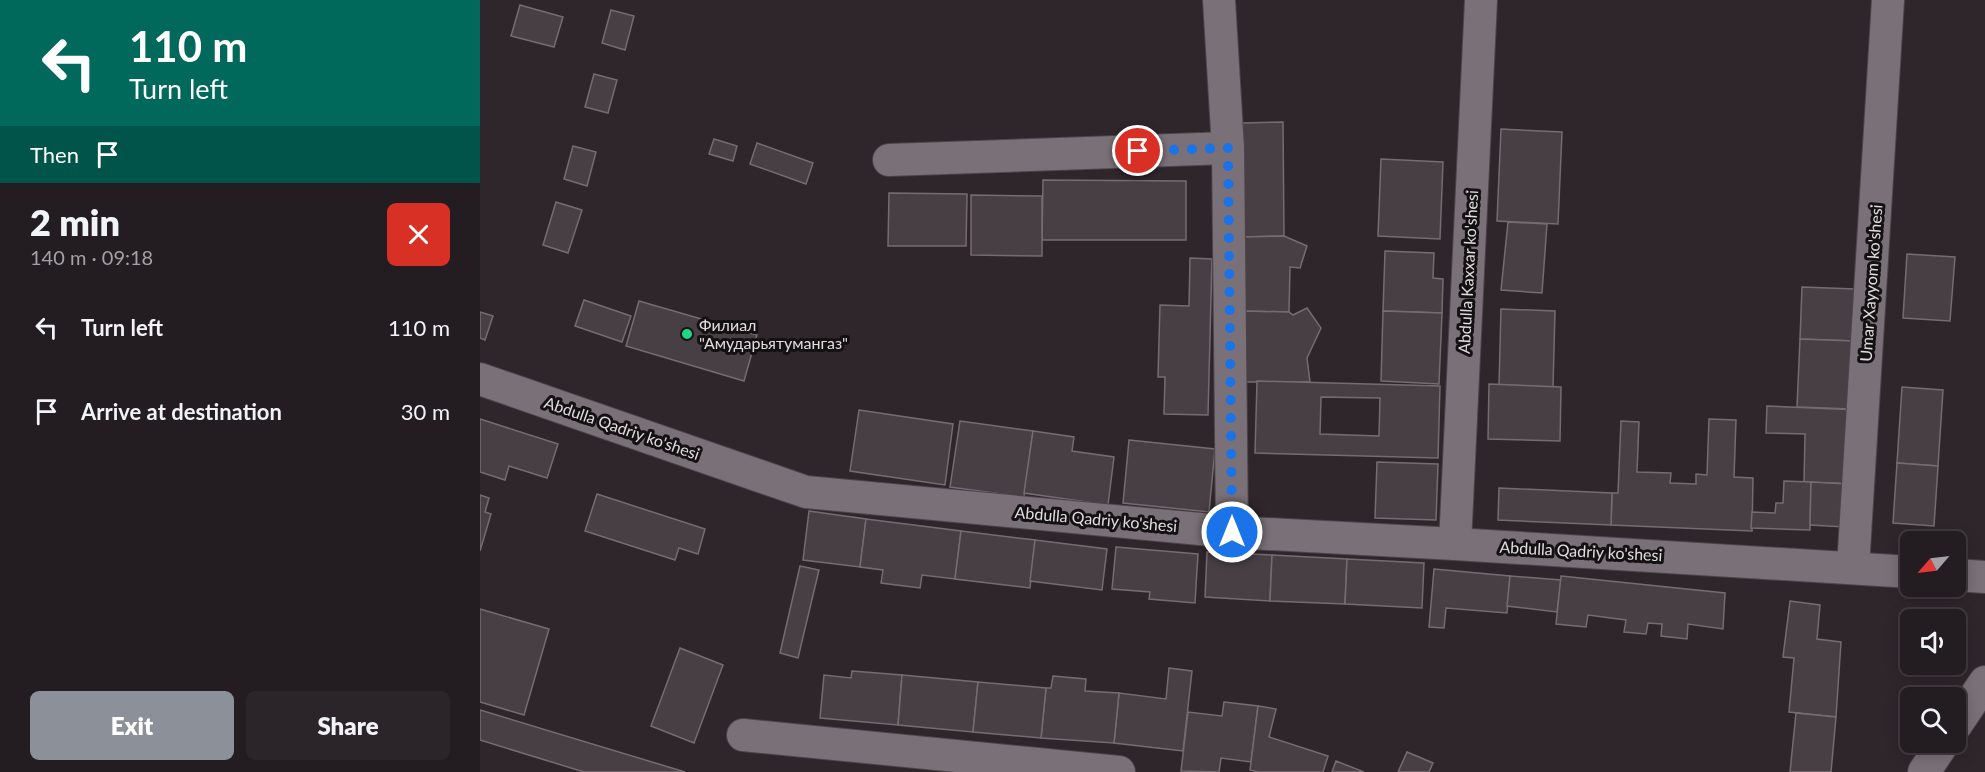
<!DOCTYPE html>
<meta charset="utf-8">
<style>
body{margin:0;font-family:Lato,sans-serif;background:#2b252a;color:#f1f3f6;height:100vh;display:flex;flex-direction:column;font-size:22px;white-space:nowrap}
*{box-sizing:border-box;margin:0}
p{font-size:20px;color:#a3a1a5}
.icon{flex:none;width:33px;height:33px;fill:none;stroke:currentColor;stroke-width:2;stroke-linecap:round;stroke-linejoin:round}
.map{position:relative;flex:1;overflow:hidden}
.drawer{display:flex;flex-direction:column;background:#231c21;width:480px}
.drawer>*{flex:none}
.hud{background:#00695c;color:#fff;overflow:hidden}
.needle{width:39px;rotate:242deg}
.tools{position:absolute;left:1420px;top:531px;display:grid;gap:12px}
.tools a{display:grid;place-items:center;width:66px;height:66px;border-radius:9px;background:#231c21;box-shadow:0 3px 15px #0003,0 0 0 2px #403a3f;font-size:30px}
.pin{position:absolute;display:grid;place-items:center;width:51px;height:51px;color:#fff;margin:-26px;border:3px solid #fff;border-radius:50%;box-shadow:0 2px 6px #0007}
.me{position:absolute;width:66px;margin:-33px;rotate:0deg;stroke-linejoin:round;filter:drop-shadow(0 0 4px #0008)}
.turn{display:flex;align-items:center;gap:21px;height:126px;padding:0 30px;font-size:27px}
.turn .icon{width:78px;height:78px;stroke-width:2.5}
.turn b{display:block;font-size:42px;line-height:51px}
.then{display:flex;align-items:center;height:57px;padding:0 30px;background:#0003;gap:12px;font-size:22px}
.round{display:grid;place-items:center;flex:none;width:63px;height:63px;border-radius:9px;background:#2b252a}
.summary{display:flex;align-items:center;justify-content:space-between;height:102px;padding:0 30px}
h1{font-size:36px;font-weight:800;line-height:45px}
.button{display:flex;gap:12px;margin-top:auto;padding:12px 30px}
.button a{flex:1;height:69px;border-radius:9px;background:#8c9099;color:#fff;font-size:24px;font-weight:800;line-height:69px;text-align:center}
.button a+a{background:#2b252a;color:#f1f3f6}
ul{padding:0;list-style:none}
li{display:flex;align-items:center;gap:18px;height:84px;padding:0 30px}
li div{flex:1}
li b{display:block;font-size:22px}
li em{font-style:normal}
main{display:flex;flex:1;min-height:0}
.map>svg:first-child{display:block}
.building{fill:#483f45;stroke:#756c72;stroke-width:1.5;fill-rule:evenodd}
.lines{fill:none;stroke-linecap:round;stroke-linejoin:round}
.minor-casing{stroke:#4c4449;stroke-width:34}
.minor{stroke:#7a7077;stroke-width:32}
.route{stroke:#1a73e8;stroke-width:10;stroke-dasharray:0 18}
.poi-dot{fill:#1fd887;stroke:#141113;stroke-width:2}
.labels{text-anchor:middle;stroke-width:6;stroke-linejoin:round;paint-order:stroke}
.street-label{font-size:16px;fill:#e1dcdf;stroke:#141113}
.poi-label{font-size:16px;fill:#e1dcdf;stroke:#141113;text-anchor:start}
</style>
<main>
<section class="drawer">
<div class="hud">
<div class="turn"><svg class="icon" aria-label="left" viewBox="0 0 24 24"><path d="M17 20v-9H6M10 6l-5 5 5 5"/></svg><div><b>110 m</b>Turn left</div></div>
<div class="then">Then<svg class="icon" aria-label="arrive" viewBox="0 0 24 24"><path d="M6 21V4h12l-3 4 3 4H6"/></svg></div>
</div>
<div class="summary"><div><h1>2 min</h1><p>140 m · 09:18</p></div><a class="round" style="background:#d93025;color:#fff"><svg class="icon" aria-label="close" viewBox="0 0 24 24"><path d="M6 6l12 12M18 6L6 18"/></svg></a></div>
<ul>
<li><svg class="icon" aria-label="left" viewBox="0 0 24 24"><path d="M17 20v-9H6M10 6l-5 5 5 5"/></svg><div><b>Turn left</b></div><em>110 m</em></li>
<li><svg class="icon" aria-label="arrive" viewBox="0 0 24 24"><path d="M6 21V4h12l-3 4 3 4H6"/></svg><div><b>Arrive at destination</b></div><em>30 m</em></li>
</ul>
<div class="button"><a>Exit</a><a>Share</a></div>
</section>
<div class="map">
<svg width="1505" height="772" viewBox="0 0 1505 772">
<rect width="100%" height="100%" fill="#2f262c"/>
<g class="building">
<polygon points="40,5 83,17 74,47 31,36"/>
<polygon points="131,10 154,16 145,50 122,43"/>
<polygon points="114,74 137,80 128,113 105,107"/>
<polygon points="803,122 804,236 763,237 762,123"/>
<polygon points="1021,129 1082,132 1078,224 1017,221"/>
<polygon points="234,139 257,146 253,161 229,154"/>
<polygon points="277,143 333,163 326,184 270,164"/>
<polygon points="93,146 116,152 107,186 84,179"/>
<polygon points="901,159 963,162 960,239 898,236"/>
<polygon points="563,180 706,181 706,240 562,240"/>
<polygon points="409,193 487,194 486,246 408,246"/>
<polygon points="491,195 562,196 562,256 491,255"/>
<polygon points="76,202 102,210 88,253 63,245"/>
<polygon points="1028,222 1067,224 1062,293 1021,290"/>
<polygon points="804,236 827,246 820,268 810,267 809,312 763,311 763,237"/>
<polygon points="905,251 954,253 953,278 963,279 962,313 903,311"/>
<polygon points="1427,254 1475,257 1470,321 1423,318"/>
<polygon points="710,258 732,259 728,415 684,414 685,377 678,377 680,305 709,306"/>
<polygon points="1322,287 1375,289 1374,341 1320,339"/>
<polygon points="104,300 151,316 142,342 95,326"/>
<polygon points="159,301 277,335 264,381 146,346"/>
<polygon points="827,308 841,328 827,358 830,382 765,382 763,311 809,312 813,315"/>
<polygon points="1021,309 1075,311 1073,387 1019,385"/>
<polygon points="903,311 962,313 959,384 901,381"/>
<polygon points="0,312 13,316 5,340 0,338"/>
<polygon points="1320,339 1374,341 1371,409 1317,407"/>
<path d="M777,381L960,386L958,458L775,453ZM841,397L900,398L899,436L840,434Z"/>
<polygon points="1009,384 1081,387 1080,441 1008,439"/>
<polygon points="1422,387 1463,390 1458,466 1417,463"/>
<polygon points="1287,406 1379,410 1376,484 1324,482 1325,434 1286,433"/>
<polygon points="379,410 473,424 465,485 370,471"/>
<polygon points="0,419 78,444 67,478 29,466 25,480 0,472"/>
<polygon points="1229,419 1256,420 1254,477 1273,478 1272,531 1131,525 1132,493 1138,493 1141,421 1159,422 1157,472 1191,473 1190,483 1216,484 1216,474 1227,475"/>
<polygon points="480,421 553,431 544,497 470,487"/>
<polygon points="553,431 594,437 592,451 634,457 628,505 544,493"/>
<polygon points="649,440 735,449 729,512 643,503"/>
<polygon points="897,462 958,464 956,520 895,518"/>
<polygon points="1417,463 1458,466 1454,526 1413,523"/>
<polygon points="1304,481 1331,482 1330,530 1271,528 1272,512 1295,513 1296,503 1303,503"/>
<polygon points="1331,482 1367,484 1365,527 1330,525"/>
<polygon points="1019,488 1132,493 1131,525 1018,520"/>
<polygon points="117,494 225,529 218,554 199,548 195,560 105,531"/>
<polygon points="0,495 9,498 5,512 11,514 0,551"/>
<polygon points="329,511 386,519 380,567 323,560"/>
<polygon points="386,519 481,531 475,579 442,575 440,588 401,583 403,570 380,567"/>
<polygon points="481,531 555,540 550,588 475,579"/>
<polygon points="555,540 627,549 622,590 550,581"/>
<polygon points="636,547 718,554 715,603 669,599 670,592 632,589"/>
<polygon points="727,552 792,555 790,601 725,597"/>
<polygon points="792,555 867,559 865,604 790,601"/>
<polygon points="867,559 944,563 942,608 865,604"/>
<polygon points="320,566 339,570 318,658 300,653"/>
<polygon points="954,569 1030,576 1027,613 966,608 964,628 949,627"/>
<polygon points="1030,576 1081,580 1077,612 1027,606"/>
<polygon points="1081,576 1245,593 1243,629 1208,624 1207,639 1181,636 1182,624 1168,623 1166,634 1144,632 1146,620 1108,615 1106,627 1076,624"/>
<polygon points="1310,601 1340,605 1337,639 1361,642 1356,717 1309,712 1314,658 1303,657"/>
<polygon points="0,609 69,629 44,715 0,702"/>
<polygon points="200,648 243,665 214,743 171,726"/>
<polygon points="689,668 712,671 703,751 634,743 639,693 686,699"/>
<polygon points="372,671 422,675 418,725 340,718 344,675 371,678"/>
<polygon points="422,675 498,682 493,732 418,725"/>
<polygon points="573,676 606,679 605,691 639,693 634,743 561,738 566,688 571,688"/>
<polygon points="498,682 566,688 561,738 493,732"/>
<polygon points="744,702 778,706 771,762 741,758 739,772 701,771 708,712 742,716"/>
<polygon points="778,706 796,709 789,737 848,756 843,772 778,772 770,770"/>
<polygon points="0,710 205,772 104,772 0,740"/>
<polygon points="1316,713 1356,717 1351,772 1310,772"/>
<polygon points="927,752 953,763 949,772 918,772"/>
<polygon points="856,761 884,772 852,772"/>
</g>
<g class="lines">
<g class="minor-casing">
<g id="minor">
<polyline points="739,0 748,148 752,532"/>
<polyline points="409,160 748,148"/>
<polyline points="0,379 326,492 752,532 975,544 1431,572"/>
<polyline points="975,544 1001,0"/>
<polyline points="1373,567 1408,0"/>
<polyline points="1476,575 1505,577"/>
<polyline points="1476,725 1505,682"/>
<polyline points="263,735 639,772"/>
<polyline points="1444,772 1464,742"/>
</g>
</g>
<use href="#minor" class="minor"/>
</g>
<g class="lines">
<polyline class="route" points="658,151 748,148 752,532"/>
</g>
<circle class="poi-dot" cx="207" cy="334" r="6"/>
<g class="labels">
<g class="street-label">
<text transform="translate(988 272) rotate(-87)" y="6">Abdulla Kaxxar ko'shesi</text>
<text transform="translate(1391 283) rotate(-86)" y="6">Umar Xayyom ko'shesi</text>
<text transform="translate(142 428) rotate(19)" y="6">Abdulla Qadriy ko'shesi</text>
<text transform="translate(616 519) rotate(5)" y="6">Abdulla Qadriy ko'shesi</text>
<text transform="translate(1101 551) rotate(3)" y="6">Abdulla Qadriy ko'shesi</text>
</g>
<g class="poi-label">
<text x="219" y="331">Филиал<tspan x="219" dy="18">"Амударьятумангаз"</tspan></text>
</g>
</g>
</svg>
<div class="tools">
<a><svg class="needle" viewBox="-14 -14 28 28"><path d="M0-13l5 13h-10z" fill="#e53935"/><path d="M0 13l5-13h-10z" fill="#a3a1a5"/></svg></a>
<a><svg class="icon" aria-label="sound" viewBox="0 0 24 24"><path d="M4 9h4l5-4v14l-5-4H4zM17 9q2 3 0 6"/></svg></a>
<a><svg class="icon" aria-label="search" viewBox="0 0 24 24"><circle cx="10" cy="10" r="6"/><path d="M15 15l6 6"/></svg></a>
</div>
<div class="pin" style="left:658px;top:151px;background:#d93025"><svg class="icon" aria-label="arrive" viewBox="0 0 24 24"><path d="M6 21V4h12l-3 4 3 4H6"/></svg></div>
<svg class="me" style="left:752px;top:532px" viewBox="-20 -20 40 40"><circle r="17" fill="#1a73e8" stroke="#fff" stroke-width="3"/><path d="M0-11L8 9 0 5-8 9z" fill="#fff"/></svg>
</div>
</main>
